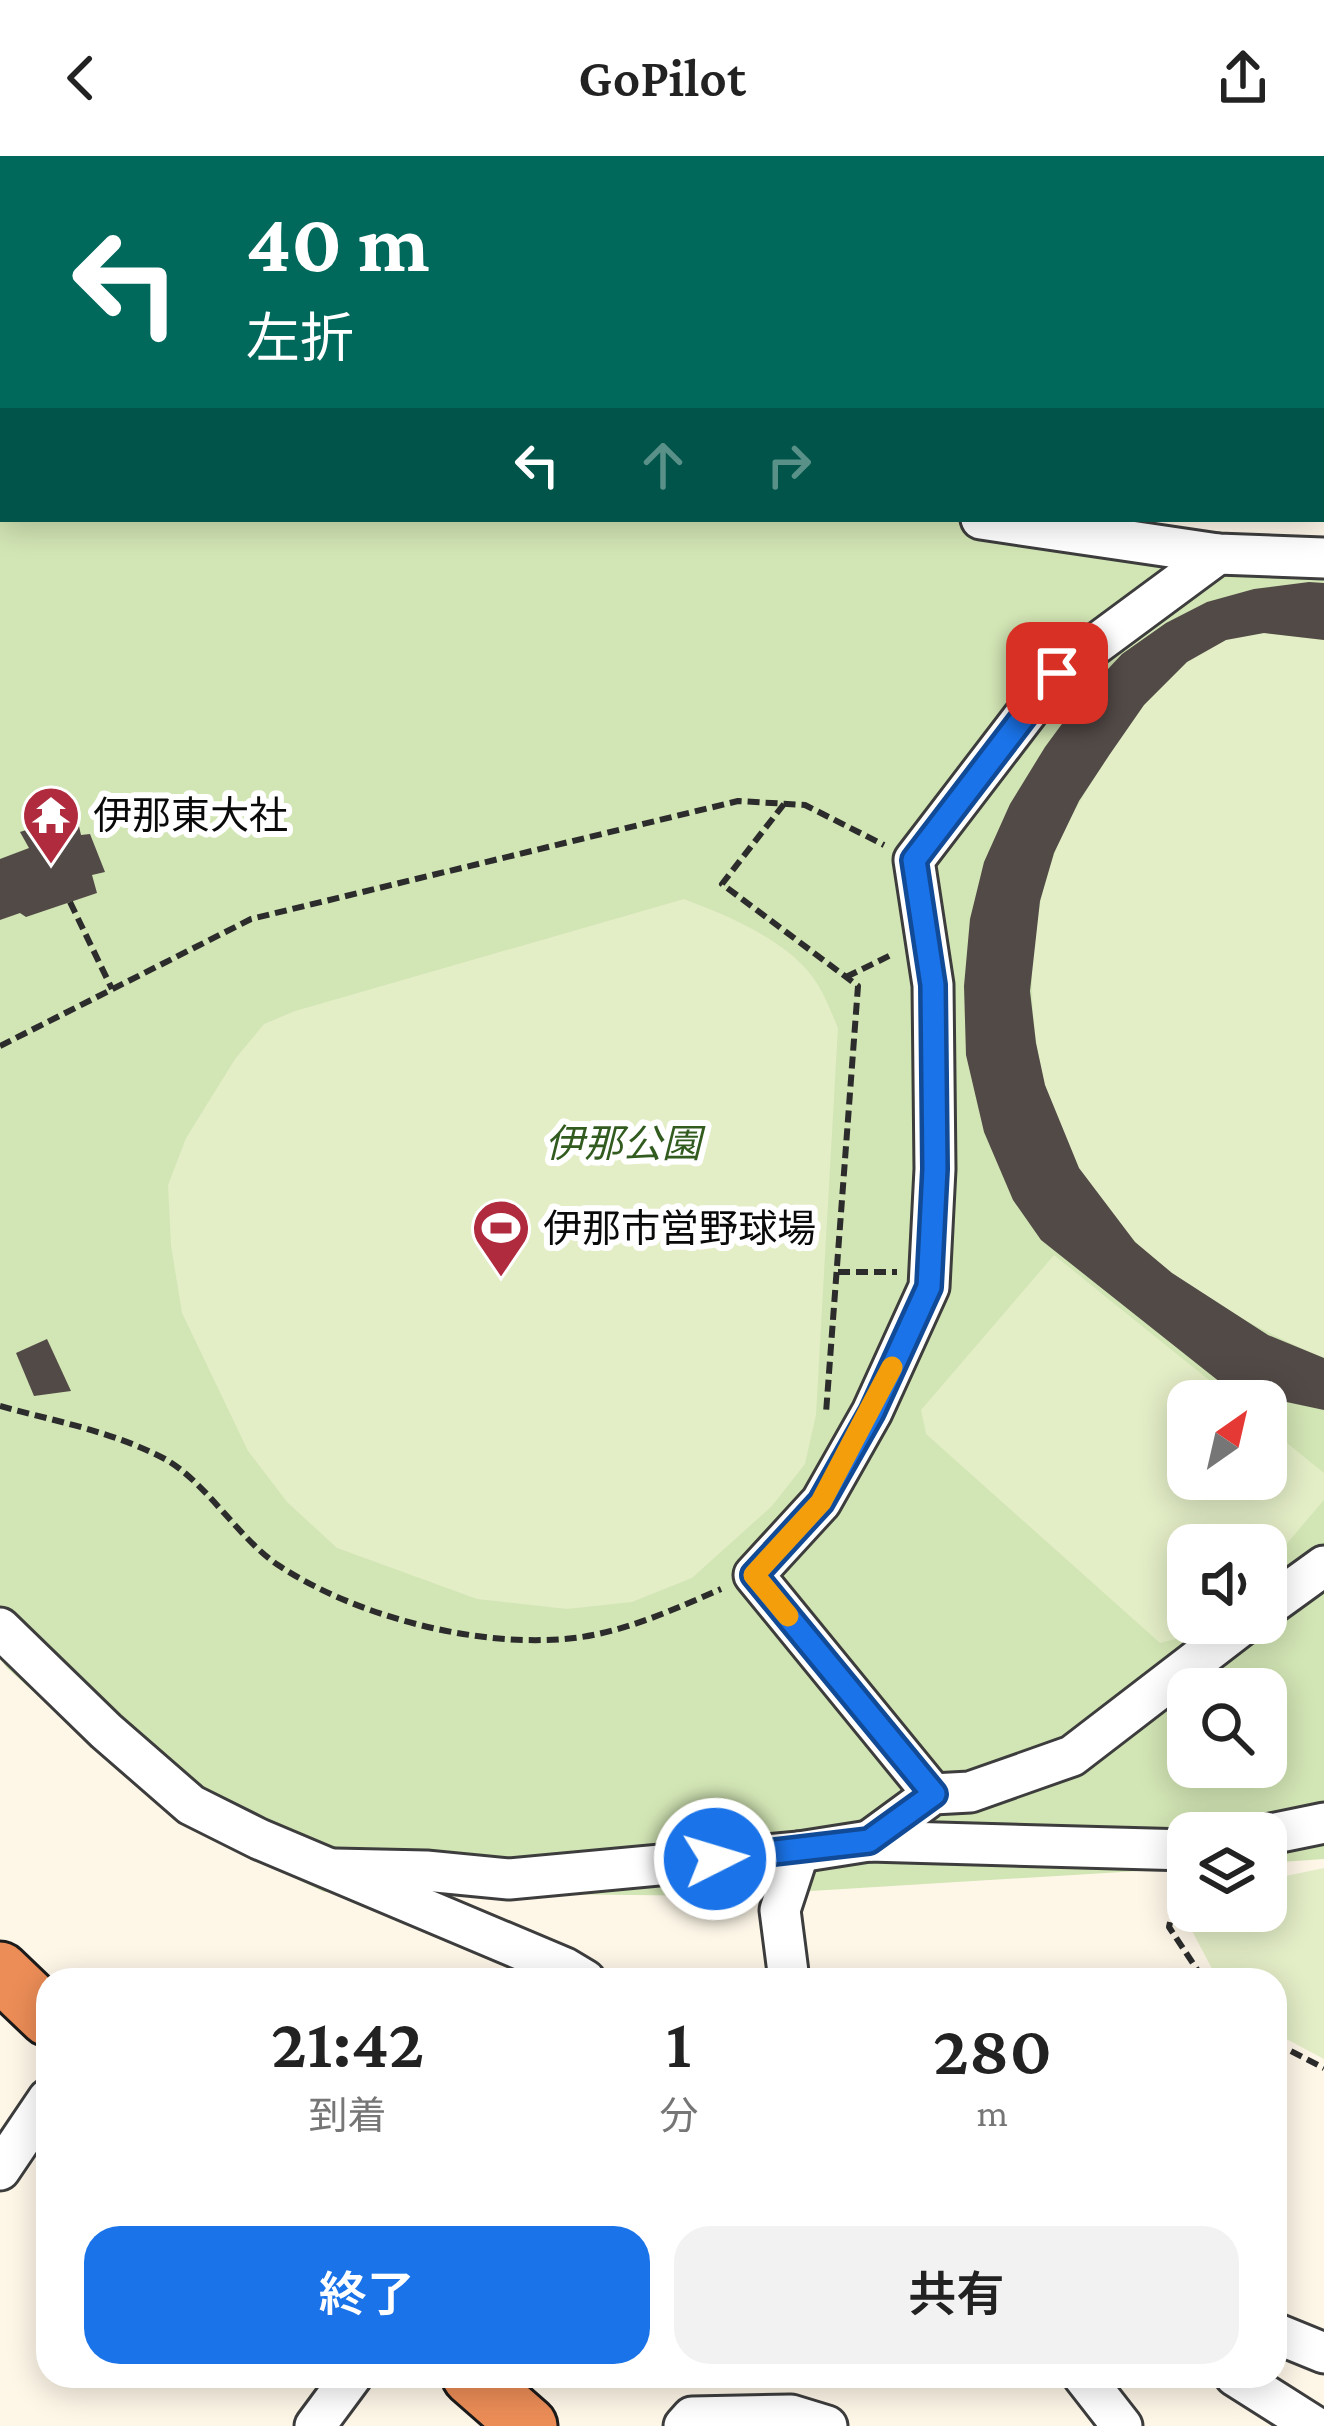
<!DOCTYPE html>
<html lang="ja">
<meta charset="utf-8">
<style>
body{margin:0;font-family:"Crimson Pro","Noto Sans JP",serif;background:#f2f2f2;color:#222;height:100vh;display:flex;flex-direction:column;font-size:45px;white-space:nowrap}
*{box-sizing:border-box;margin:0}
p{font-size:39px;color:#767676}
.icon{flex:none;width:66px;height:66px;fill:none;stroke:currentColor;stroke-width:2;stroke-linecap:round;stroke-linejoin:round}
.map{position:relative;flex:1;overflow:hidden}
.drawer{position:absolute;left:36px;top:1812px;width:1251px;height:420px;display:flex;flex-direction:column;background:#fff;border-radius:36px;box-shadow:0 6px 30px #0003}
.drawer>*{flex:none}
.hud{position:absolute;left:0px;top:0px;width:1326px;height:366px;box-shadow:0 6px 30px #0003;background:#00695c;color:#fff;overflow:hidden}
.needle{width:78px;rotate:34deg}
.tools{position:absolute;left:1167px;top:1224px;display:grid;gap:24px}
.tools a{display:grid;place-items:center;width:120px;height:120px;border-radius:24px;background:#fff;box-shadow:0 6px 30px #0003;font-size:60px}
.pin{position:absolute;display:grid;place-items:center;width:102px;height:102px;color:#fff;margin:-51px;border-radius:24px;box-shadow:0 6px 18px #0006}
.me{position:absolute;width:132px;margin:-66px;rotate:85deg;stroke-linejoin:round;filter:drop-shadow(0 0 9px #0008)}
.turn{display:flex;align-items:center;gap:42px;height:252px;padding:0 48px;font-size:54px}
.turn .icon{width:156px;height:156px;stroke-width:2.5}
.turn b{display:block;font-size:84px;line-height:102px}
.lanes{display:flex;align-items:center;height:114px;padding:0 48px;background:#0003;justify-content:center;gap:60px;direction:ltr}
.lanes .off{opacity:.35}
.eta{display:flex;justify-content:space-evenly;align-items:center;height:204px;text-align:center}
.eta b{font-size:72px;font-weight:600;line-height:84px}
.action{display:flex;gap:24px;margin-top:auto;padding:24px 48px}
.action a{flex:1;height:138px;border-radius:36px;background:#1a73e8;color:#fff;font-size:48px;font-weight:600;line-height:138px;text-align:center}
.action a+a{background:#f2f2f2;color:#222}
header{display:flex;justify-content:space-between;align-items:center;height:156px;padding:0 48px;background:#fff;font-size:54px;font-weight:600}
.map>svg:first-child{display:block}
.green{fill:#d2e5b4;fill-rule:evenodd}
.pitch{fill:#e3edc6}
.building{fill:#524a47}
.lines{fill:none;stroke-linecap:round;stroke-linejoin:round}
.minor-casing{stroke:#3d3d3d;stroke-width:45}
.highway-casing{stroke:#1b1b1b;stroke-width:63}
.path{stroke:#2c2c2c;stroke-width:6;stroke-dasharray:12 6;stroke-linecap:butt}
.minor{stroke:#fff;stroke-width:39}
.highway{stroke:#ec8d57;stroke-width:57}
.route-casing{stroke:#114b97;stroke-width:30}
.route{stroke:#1a73e8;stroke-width:21}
.slow{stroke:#f59e0b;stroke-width:21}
.labels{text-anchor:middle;stroke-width:12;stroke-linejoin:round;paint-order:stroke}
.poi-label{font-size:39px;fill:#0a0a0a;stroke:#fff;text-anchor:start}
.park-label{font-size:39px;font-style:italic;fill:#325c1f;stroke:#fff}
</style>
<header><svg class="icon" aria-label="back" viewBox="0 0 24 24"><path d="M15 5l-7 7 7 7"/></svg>GoPilot<svg class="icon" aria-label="share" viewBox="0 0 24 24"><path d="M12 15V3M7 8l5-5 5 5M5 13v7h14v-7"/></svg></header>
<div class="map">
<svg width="1324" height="2270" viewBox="0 0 1324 2270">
<rect width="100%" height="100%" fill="#fef7e8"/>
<path class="green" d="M0,137L3,363H981L1324,402V1703L1266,1707V1677H1188V1712L728,1740L324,1736L180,1667L7,1512L0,1503ZM1188,1245H1266V1323H1188ZM1188,1389H1266V1467H1188ZM1188,1533H1266V1611H1188Z"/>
<g class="pitch">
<path d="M1264,477L1324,484V1202C1257,1174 1192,1138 1138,1088C1035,994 1007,827 1054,699C1066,665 1087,634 1106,603C1135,559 1174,500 1228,483C1239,480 1252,479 1264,477Z"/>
<path d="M684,743C727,759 794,787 818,829C826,842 832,858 838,872L816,1259L805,1308L772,1350L692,1422L632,1446L567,1453L477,1443L337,1392L287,1346L248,1295L182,1157L171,1090L168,1029L186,982L235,903L264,868L295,855Z"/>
<polygon points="1054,1099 1235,1245 1188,1245 1188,1323 1266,1323 1266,1270 1324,1317 1324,1344 1266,1412 1266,1389 1188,1389 1188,1467 1218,1467 1212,1474 1160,1487 926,1278 921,1254"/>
<polygon points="1324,1712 1324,1903 1275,1877 1275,1824 1218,1824 1191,1773 1196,1755 1266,1755 1266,1724"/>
</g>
<g class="building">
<polygon points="1309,426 1324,427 1324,484 1264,477 1226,484 1187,506 1144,549 1110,598 1079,645 1054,697 1040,745 1030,835 1036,887 1045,929 1079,1012 1135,1086 1172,1117 1268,1179 1324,1202 1324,1254 1230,1234 1041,1084 1013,1044 984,976 966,899 964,830 970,763 984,706 1010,648 1045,591 1081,542 1122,498 1166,467 1207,446 1254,433"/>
<polygon points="78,666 81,679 90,678 105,716 92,719 97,737 26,761 20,757 0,764 0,703 29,692 20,676 48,667 55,670"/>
<polygon points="47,1183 71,1235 34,1240 16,1197"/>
</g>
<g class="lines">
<g class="minor-casing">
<g id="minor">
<polyline points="865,0 866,3"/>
<polyline points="1323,111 1324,110"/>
<polyline points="0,123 3,124"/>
<polyline points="981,363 1218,398 1324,402"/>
<polyline points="1266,1452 1324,1410"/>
<polyline points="0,1472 106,1575 191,1649 259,1683 565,1812 585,1824"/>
<polyline points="933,1638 754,1419 821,1346 872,1256 929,1131 935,1013 933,829 914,704 1057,517 1218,398"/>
<polyline points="1266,1679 1324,1667"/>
<polyline points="869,1685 933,1638 970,1636 1072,1600 1245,1467"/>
<polyline points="335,1713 426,1715 509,1723 799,1696 869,1685 1188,1694"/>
<polyline points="789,1824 780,1754 799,1696"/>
<polyline points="0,2014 48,1943"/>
<polyline points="1275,2177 1324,2197"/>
<polyline points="1083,2220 1122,2270"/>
<polyline points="1235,2220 1314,2270"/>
<polyline points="315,2270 352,2220"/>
<polyline points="684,2270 692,2261 791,2259 827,2270"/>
</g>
</g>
<g class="highway-casing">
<g id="highway">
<polyline points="0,1815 48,1861"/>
<polyline points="471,2220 528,2270"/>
</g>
</g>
<g class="path">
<polyline points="784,648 722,728 858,830 826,1257"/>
<polyline points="70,746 112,833"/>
<polyline points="846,821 891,799"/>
<polyline points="0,890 251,763 738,645 805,649 884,689"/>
<polyline points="838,1116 897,1116"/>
<path d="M0,1250C55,1265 114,1276 165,1303C205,1325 239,1383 278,1409C356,1461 481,1493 574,1482C625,1476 675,1453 721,1433"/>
<polyline points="1178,1731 1169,1771 1204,1824"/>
<polyline points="1275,1887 1324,1912"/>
</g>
<use href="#minor" class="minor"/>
<use href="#highway" class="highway"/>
</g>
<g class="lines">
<g class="route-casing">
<polyline id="route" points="715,1703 869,1685 934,1638 754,1419 821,1346 872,1256 929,1131 935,1013 933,829 914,704 1057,517"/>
</g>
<use href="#route" class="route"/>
<polyline class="slow" points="788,1460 754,1419 821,1346 892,1211"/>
</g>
<defs>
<g id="temple-pin" transform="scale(3)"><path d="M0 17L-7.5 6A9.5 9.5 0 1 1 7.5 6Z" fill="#b02b3e" stroke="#fff"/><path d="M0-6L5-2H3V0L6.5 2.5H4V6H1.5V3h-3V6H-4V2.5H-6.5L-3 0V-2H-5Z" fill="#fff"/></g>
<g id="stadium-pin" transform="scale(3)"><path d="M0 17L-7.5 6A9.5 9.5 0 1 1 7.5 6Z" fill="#b02b3e" stroke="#fff"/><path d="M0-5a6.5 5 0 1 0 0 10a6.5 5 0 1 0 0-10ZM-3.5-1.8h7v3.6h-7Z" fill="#fff"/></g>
</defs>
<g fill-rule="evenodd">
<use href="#temple-pin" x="51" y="659"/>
<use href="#stadium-pin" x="501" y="1072"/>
</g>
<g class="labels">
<g class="poi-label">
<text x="93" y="673">伊那東大社</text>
<text x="543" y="1086">伊那市営野球場</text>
</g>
<g class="park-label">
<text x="623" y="1001">伊那公園</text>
</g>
</g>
</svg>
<div class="tools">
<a><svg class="needle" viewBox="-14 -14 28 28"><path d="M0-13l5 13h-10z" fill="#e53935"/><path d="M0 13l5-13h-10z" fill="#767676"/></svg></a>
<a><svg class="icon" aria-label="sound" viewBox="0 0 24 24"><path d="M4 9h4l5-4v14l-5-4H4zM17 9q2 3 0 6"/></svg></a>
<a><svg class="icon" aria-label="search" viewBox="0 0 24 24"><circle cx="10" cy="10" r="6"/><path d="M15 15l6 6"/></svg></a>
<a><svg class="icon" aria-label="layers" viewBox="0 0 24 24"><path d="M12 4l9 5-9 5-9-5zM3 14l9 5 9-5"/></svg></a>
</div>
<div class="pin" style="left:1057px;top:517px;background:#d93025"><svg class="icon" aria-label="arrive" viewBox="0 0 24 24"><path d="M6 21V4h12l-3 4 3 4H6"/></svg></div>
<svg class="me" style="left:715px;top:1703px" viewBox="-20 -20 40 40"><circle r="17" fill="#1a73e8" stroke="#fff" stroke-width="3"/><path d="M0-11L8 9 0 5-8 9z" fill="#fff"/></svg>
<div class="hud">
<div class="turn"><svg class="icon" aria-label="left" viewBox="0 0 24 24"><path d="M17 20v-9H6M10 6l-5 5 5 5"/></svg><div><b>40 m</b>左折</div></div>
<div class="lanes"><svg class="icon" aria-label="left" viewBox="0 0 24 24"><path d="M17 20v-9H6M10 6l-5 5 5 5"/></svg><svg class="icon off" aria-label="ahead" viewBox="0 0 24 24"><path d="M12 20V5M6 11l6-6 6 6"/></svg><svg class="icon off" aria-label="right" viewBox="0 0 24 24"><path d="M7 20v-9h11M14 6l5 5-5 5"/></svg></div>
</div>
<section class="drawer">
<div class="eta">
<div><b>21:42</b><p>到着</p></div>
<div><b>1</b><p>分</p></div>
<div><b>280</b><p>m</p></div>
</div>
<div class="action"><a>終了</a><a>共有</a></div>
</section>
</div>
